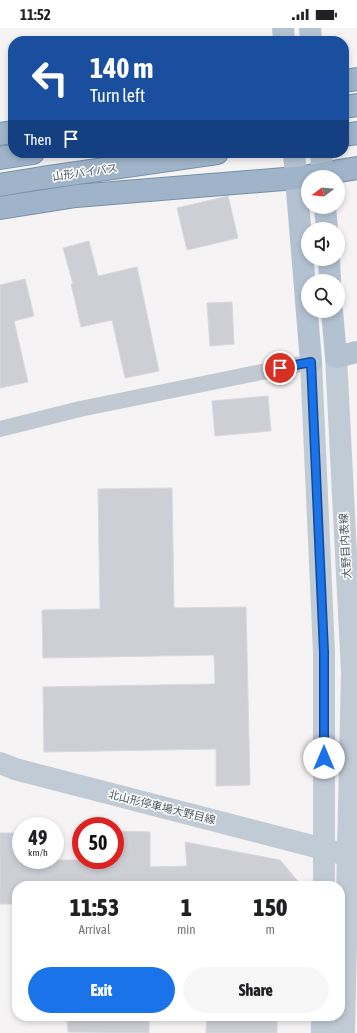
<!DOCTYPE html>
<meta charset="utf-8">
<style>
body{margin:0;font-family:"Asap Condensed","Noto Sans JP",sans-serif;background:#f6f6f6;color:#202124;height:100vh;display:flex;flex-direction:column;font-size:15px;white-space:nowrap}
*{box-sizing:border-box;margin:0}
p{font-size:13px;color:#757577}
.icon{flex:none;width:22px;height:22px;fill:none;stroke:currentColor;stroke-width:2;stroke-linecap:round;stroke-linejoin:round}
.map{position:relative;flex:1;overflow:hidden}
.panel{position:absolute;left:12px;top:853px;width:333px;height:140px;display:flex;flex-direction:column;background:#fff;border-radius:16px;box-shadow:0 2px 6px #0003}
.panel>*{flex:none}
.guide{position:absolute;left:8px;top:8px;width:341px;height:122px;border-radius:16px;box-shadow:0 2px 6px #0003;background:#1a4fa0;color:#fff;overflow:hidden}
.needle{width:26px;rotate:254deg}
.controls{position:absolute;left:301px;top:142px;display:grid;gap:8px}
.controls a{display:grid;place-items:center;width:44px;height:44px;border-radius:50%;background:#fff;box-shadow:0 2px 6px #0003;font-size:20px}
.speed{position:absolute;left:12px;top:789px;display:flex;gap:8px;font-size:20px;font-weight:700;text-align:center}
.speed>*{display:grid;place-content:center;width:52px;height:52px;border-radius:50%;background:#fff;box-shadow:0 2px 6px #0003;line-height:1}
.speed small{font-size:10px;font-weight:400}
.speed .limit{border:6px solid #d22;background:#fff;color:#111}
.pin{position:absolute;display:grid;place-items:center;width:34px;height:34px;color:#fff;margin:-17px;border:2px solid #fff;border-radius:50%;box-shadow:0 1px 4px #0007}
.me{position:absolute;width:44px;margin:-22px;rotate:0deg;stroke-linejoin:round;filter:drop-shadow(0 0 3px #0008)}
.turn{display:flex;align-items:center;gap:14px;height:84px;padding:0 16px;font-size:18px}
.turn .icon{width:52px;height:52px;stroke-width:2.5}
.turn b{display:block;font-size:28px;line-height:34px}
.then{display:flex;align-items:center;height:38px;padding:0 16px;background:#0003;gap:8px;font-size:15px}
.eta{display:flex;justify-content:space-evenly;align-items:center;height:68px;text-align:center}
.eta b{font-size:24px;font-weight:800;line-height:28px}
.action{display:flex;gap:8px;margin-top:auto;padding:8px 16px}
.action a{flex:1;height:46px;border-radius:24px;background:#1a73e8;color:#fff;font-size:16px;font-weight:800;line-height:46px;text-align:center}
.action a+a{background:#f6f6f6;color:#202124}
.status{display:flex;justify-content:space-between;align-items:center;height:28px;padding:0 20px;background:#fff;direction:ltr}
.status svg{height:11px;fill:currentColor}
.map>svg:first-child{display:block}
.building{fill:#cdcfd5;stroke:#d7d9de}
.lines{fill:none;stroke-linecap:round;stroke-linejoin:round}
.trunk-casing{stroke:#7690ad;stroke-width:24}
.minor{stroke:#c1cad2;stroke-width:16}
.secondary{stroke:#c1cbd6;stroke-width:22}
.primary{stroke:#b3c2d1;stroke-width:22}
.trunk{stroke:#9fb4c9;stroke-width:22}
.route-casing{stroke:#114b97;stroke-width:10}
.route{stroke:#1a73e8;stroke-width:7}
.labels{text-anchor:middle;stroke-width:3;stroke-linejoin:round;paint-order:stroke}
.street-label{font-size:11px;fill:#4a5661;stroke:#fff}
</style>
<div class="status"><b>11:52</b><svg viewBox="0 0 49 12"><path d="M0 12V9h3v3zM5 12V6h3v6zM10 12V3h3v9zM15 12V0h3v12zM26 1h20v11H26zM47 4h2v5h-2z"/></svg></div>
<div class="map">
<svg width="357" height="1005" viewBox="0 0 357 1005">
<rect width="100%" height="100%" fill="#f5f3f3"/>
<g class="building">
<polygon points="228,168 238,210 187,222 177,180"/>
<polygon points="89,213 98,248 137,239 159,343 125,350 112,292 81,299 71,256 73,256 63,220"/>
<polygon points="25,251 34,288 14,293 28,354 0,360 0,257"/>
<polygon points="232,274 234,316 210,318 207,275"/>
<polygon points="268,368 271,403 215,408 212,373"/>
<polygon points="172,460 174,580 246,579 250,757 216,758 216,721 44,724 43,659 215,656 214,627 43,630 42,582 100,581 98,461"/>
<polygon points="115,803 150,804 150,839 187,838 185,814 280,832 302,858 187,858 187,855 151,855 151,858 17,858 17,876 0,876 0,805 21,805 21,832 115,832"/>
<polygon points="67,988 149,988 149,1005 68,1004"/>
<polygon points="207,988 277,988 277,1005 206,1005"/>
</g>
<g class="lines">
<g class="trunk-casing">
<g id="trunk">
<polyline points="344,53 357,51"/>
<polyline points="344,79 357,77"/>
<polyline points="0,106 13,104"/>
<polyline points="344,107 357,105"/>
<polyline points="0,130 33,125"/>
<polyline points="0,157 42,150 217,125"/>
<polyline points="0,180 76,168 296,150 357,140"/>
</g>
</g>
<polyline class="minor" points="0,401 80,381 311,334"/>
<g class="secondary">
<polyline points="336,329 352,644 344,1005"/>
<polyline points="311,334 324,624 324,858"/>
<polyline points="0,735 15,741 339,825"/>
<polyline points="322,1005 322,988"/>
</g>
<g class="primary">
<polyline points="283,0 284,13"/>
<polyline points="310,0 311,13"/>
<polyline points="294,125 311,334"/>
<polyline points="321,125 323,149"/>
<polyline points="325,179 327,201"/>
<polyline points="329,231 330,253"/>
<polyline points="332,283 336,329 357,324"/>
</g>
<use href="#trunk" class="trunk"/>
</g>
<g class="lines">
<g class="route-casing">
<polyline id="route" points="280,340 311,334 324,624 324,730"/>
</g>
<use href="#route" class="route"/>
</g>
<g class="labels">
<g class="street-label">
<text transform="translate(85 144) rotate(-8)" y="4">山形バイパス</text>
<text transform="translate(345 518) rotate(-93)" y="4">大野目内表線</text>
<text transform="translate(162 779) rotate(14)" y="4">北山形停車場大野目線</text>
</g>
</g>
</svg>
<div class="controls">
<a><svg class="needle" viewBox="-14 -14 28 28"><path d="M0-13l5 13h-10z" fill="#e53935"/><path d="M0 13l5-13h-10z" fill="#757577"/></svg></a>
<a><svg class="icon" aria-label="sound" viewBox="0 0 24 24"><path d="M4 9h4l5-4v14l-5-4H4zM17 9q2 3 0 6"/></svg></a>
<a><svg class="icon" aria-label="search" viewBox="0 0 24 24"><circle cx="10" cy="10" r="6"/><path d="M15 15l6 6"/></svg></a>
</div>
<div class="speed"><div>49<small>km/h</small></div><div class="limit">50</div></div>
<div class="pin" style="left:280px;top:340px;background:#d93025"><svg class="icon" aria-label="arrive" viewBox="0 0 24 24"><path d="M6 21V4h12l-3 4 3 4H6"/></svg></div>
<svg class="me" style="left:324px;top:730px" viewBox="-20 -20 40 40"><circle r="19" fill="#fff"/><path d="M0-13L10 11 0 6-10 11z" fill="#1a73e8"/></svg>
<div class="guide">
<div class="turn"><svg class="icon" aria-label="left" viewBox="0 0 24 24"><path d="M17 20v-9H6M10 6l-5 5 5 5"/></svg><div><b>140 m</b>Turn left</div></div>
<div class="then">Then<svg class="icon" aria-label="arrive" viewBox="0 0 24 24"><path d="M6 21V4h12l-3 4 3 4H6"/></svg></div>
</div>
<section class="panel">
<div class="eta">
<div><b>11:53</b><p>Arrival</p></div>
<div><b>1</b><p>min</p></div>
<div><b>150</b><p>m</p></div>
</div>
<div class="action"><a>Exit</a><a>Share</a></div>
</section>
</div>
